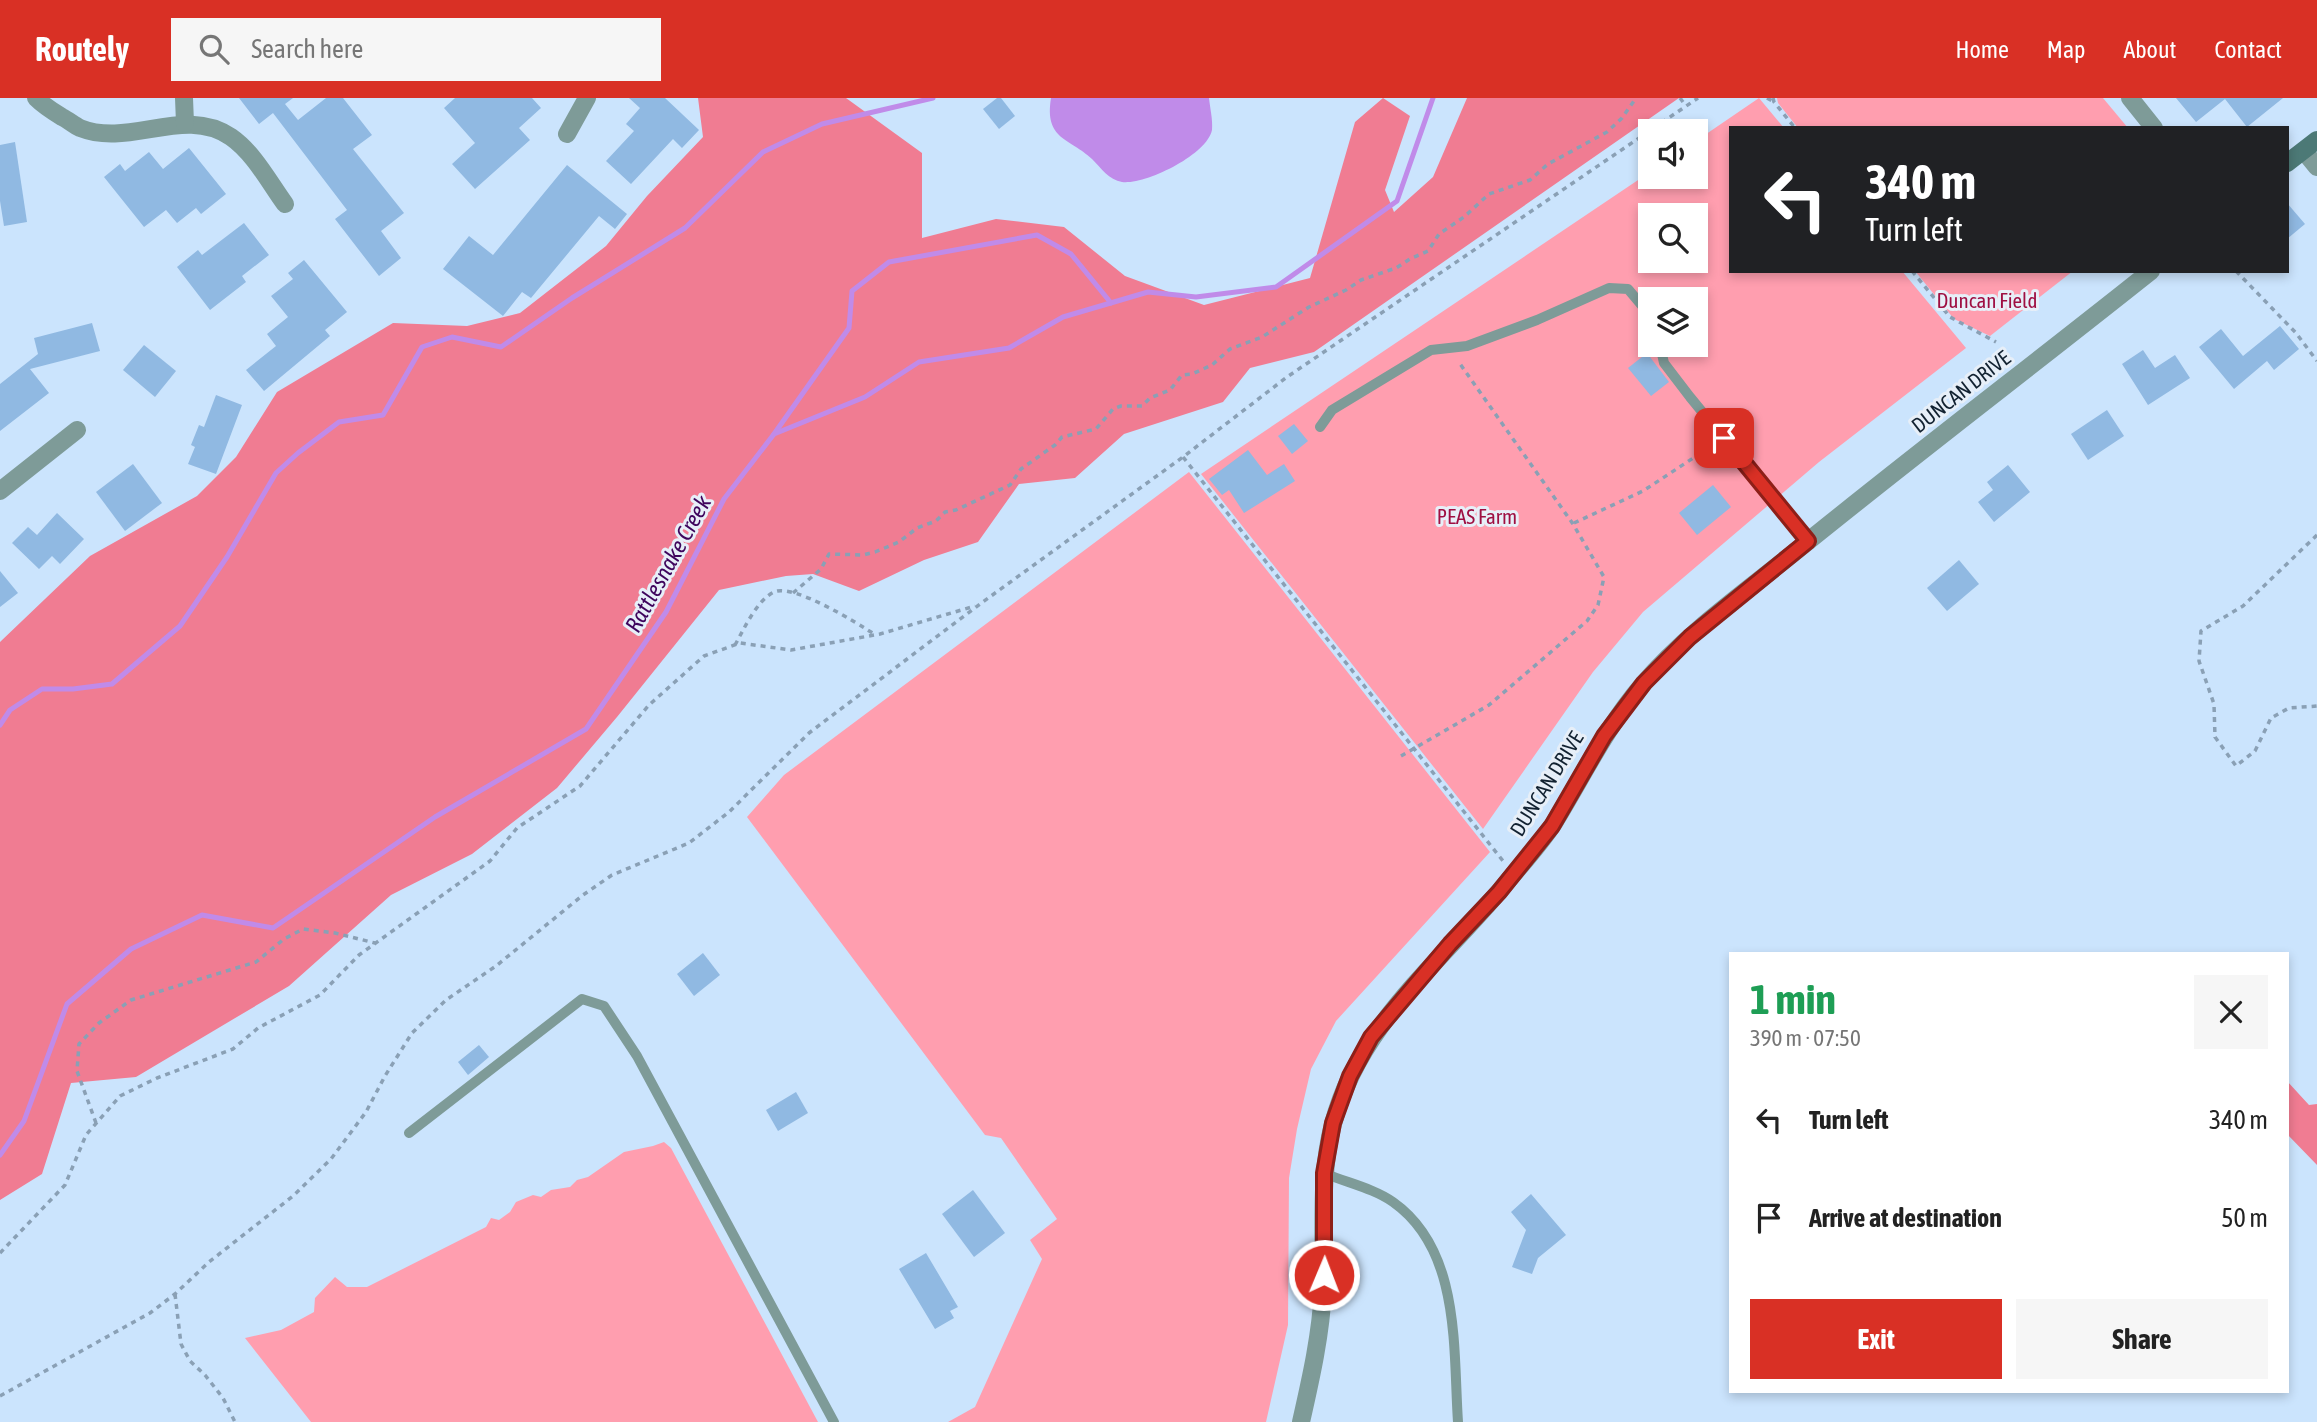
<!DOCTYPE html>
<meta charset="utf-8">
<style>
body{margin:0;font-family:"Asap Condensed",sans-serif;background:#f6f6f6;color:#222;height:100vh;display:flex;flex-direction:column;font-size:26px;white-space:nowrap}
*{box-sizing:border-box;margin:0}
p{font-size:23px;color:#767676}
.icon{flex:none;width:38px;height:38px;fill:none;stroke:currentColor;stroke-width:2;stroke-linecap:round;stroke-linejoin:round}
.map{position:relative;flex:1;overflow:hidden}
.sheet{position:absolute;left:1729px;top:854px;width:560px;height:441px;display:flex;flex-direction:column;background:#fff;border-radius:0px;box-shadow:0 4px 10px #0003}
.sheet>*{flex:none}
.top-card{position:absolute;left:1729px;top:28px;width:560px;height:147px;border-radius:0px;box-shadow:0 4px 10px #0003;background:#202124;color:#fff;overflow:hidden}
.fabs{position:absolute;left:1638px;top:21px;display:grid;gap:14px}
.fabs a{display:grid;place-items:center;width:70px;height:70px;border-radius:0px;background:#fff;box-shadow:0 4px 10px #0003;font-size:35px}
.pin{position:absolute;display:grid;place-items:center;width:60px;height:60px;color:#fff;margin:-30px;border-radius:14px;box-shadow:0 4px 10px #0006}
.me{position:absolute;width:77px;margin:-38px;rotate:1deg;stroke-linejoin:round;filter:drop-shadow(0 0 5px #0008)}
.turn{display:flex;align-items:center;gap:24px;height:147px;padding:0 21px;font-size:32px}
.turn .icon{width:91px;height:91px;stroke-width:2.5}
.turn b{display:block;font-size:49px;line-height:60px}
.round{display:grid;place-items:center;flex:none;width:74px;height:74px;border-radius:0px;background:#f6f6f6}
.headline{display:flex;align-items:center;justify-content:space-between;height:119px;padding:0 21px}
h1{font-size:42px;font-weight:700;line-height:52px;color:#1e9e55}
.primary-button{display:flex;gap:14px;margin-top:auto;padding:14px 21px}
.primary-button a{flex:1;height:80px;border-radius:0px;background:#d93025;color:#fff;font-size:28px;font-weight:700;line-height:80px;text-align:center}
.primary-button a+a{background:#f6f6f6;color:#222}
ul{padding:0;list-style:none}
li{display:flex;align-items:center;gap:21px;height:98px;padding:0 21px}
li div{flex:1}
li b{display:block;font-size:26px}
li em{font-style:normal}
header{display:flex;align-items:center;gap:42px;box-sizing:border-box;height:98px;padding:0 35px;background:#d93025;color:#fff}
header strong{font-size:33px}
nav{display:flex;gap:38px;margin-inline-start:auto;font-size:24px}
.search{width:490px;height:63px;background:#f6f6f6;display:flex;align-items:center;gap:18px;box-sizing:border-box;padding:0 24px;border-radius:0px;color:#767676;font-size:26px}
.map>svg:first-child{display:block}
.green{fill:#ff9eaf;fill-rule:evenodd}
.forest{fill:#f07c92}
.water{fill:#c08be9}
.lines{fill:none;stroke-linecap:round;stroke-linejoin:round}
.stream{stroke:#c08be9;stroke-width:5}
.building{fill:#90b9e2}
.path{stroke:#8aa0b5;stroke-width:3.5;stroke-dasharray:5 5;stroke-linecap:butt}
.lane{stroke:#7e9b98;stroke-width:10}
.street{stroke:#7e9b98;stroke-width:18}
.secondary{stroke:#4c7976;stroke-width:18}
.route-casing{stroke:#8d1f18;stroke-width:18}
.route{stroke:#d93025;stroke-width:12}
.labels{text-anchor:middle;stroke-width:6;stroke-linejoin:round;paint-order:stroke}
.park-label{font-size:21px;fill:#9f0f42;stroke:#e7eff8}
.street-label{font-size:21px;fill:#122231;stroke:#e7eff8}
.water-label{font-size:23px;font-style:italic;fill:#3f055d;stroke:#e7eff8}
</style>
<header>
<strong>Routely</strong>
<div class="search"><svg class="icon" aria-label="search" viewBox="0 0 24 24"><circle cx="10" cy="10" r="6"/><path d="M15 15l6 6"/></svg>Search here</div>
<nav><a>Home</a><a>Map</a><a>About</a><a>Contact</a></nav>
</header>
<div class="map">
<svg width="2317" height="1324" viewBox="0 0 2317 1324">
<rect width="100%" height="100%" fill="#cbe4fd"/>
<g class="green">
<path d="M1759,0L1784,30H1731V173H1902L1966,250L1819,364L1643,514L1593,574L1483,731L1201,376L1650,74V79H1696V43ZM1650,117H1696V163H1650ZM1650,201H1696V247H1650Z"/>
<polygon points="1777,0 2103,0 2128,30 1798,30 1778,5"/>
<polygon points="1915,173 2073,173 1990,238 1954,221"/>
<polygon points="1189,374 1490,754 1336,923 1311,971 1297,1031 1289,1080 1288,1227 1266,1324 948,1324 975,1309 1042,1161 1030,1142 1057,1121 1001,1040 985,1037 747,719 784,677"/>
<polygon points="664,1044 671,1050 818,1324 311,1324 245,1240 281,1232 314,1214 315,1200 335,1179 347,1189 367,1189 486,1129 491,1120 499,1122 510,1114 516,1104 533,1097 541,1099 551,1092 570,1089 577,1082 588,1079 624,1054 653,1048"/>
</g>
<g class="forest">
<polygon points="698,0 846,0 922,55 922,140 996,121 1064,129 1125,178 1204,207 1310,180 1355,24 1383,0 1410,18 1385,92 1394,114 1433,79 1467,0 1679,0 1314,254 1250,270 1223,304 1124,336 1075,380 1019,386 978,444 924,462 859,493 813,476 786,478 719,492 617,619 557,690 472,756 391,797 289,888 136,979 71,985 42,1076 0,1102 0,544 90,458 197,398 236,359 277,294 393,225 467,228 520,215 606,148 647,98 703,39"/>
<polygon points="2287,983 2309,1007 2317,1006 2317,1067 2287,1036"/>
</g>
<path class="water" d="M1051,0H1209C1210,10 1213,22 1212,32C1207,57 1145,87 1122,84C1109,82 1101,70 1092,61C1070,40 1044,42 1051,0Z"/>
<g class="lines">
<g class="stream">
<polyline points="774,336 849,230 852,193 889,164 1037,137 1071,156 1111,205"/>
<polyline points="0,627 10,612 42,591 73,591 112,586 180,528 227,459 276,375 298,355 339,324 383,317 422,249 452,239 501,249 572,200 685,130 763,54 822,26 933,0"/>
<polyline points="0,1057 24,1023 67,906 131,851 202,817 273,830 435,719 586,631 666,514 724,401 774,336 865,299 919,264 1009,250 1063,219 1148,194 1196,199 1276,189 1397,103 1433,0"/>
</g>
</g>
<g class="building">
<polygon points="239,0 293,0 285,6 298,22 326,0 343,0 372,37 353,51 404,115 381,133 401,160 379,178 335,121 347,112 273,15 259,26"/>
<polygon points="455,0 532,0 541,10 519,30 530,42 475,91 452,66 475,45 444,10"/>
<polygon points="629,0 665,0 699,32 682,50 673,41 631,86 606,63 634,33 626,26 640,10"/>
<polygon points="997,0 1001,0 1015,18 999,31 983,11"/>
<polygon points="2176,0 2283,0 2247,29 2225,1 2196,24"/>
<polygon points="15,44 27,124 4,128 0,103 0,47"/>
<polygon points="189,50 226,96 201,116 196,110 177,125 166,112 144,129 104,79 120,66 125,73 149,54 163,71"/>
<polygon points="567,67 627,116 615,131 599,118 531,200 522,194 503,218 443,171 469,138 493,157"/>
<polygon points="2287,105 2305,126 2287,141"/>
<polygon points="244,125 269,157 242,178 246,184 210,212 177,169 198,152 202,157"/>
<polygon points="304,162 347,214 325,232 330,238 264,293 246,272 276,248 267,236 288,219 271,198 293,181 288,175"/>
<polygon points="92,225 100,253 30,271 49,295 0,333 0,286 38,256 34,240"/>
<polygon points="2280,228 2299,251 2274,272 2267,263 2234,291 2199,249 2221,231 2243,258"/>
<polygon points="144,247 176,273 155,299 123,272"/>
<polygon points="2143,252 2155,270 2175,257 2190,280 2148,307 2122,266"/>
<polygon points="1647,255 1669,284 1651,298 1628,270"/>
<polygon points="216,297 242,307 216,376 188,366 195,349 191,347 199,327 204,329"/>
<polygon points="2107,312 2124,338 2088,362 2071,336"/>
<polygon points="1294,326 1308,343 1292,356 1278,338"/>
<polygon points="1248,352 1267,377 1284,366 1295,383 1244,415 1229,392 1222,397 1209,381"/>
<polygon points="133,366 162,405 125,433 96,394"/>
<polygon points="2008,367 2030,394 1994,424 1978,404 1993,392 1987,384"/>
<polygon points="1713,387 1731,409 1697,437 1679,415"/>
<polygon points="57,415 84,441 60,466 52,458 39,471 12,445 28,429 37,437"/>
<polygon points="1959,462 1979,486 1947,513 1927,490"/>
<polygon points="0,473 18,495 0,509"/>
<polygon points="703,855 720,877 694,898 677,876"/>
<polygon points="479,947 489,959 468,977 458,964"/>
<polygon points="796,994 808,1015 778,1033 766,1012"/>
<polygon points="973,1092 1005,1135 974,1159 942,1116"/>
<polygon points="1531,1096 1566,1137 1538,1160 1532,1176 1512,1169 1526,1132 1511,1114"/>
<polygon points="926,1155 958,1209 950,1213 954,1220 935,1231 899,1171"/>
</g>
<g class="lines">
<g class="path">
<polyline points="1680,0 1686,8"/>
<polyline points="1767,0 1774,4"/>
<polyline points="1773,0 1774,4 1795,30"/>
<polyline points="1912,173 1950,219 1996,244"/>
<polyline points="2236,173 2296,235 2317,263"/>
<polyline points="1183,359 1503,763"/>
<polyline points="1574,425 1643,393 1713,347"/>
<polyline points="2317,437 2243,508 2201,533 2199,563 2214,606 2215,639 2236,668 2255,653 2271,620 2289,610 2317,608"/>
<polyline points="793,495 821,471 829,456 863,457 875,454 899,444 917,430 936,423 945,414 956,412 1010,387 1021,371 1055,347 1062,339 1096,331 1113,311 1121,308 1142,308 1150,300 1170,292 1182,277 1192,276 1212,267 1230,251 1262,239 1309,209 1346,192 1361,182 1396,170 1410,161 1428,153 1439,136 1464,119 1489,96 1530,82 1548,66 1607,34 1622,20 1636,0"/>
<path d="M735,547C744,531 757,502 774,494C793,485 857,525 874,536"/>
<polyline points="1401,658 1489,607 1587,523 1598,507 1604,479 1573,426 1458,263"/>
<polyline points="96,1025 77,973 79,946 99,925 131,902 256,864 284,841 303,831 335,835 375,845"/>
<polyline points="0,1155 65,1087 86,1037 120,998 157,980 233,951 258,930 320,897 359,857 490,763 517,730 580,688 649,607 704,558 740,545 791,552 880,536 975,508"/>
<polyline points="175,1196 181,1246 190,1263 205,1277 223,1300 235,1324"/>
<polyline points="0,1298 150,1215 175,1196 209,1164 293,1098 331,1061 366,1014 385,978 412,935 446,902 496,868 583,797 612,777 689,745 729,714 809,635 980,506 1183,359 1287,279 1698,0"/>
</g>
<g class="lane">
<polyline points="1660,247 1664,265 1690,299 1808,443"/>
<polyline points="1320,329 1332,312 1431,252 1467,248 1537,222 1609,190 1628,191 1644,210 1650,222"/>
<polyline points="409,1035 582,901 604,908 637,958 834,1324"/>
<path d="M1324,1075C1347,1085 1373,1090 1393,1104C1461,1152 1453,1250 1458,1324"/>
</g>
<g class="street">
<path d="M36,0C44,8 52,13 62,19C68,22 74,27 80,30C130,50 184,7 231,39C254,55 269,84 285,106"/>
<polyline points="184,0 185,25"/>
<polyline points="2130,0 2154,30"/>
<polyline points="567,36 587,0"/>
<polyline points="2304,53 2317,69"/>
<polyline points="0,393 77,332"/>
<path d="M1301,1324C1311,1280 1321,1236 1323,1191C1325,1136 1319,1079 1333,1026C1359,926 1439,866 1502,790C1519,769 1539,748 1554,725C1583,678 1606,629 1643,586C1687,535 1744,495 1796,453C1913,358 2033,267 2151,173"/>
</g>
<polyline class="secondary" points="2287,65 2317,42"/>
</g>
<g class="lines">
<g class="route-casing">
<polyline id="route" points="1324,1177 1324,1075 1333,1025 1350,978 1371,939 1450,846 1499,794 1552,728 1604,638 1644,585 1690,539 1808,443 1724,340"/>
</g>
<use href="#route" class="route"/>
</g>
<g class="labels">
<g class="park-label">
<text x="1987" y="210">Duncan Field</text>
<text x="1477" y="426">PEAS Farm</text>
</g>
<g class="street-label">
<text transform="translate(1961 294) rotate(-38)" y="7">DUNCAN DRIVE</text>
<text transform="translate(1547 686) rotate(-58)" y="7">DUNCAN DRIVE</text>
</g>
<g class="water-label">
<text transform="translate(668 466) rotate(-61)" y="8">Rattlesnake Creek</text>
</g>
</g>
</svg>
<div class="fabs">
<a><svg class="icon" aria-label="sound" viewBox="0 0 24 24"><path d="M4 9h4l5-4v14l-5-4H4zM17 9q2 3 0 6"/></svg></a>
<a><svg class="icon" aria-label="search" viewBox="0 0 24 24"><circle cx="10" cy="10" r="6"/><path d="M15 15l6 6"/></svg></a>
<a><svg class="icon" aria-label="layers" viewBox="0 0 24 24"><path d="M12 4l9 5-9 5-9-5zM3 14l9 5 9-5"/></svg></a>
</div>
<div class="pin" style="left:1724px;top:340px;background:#d93025"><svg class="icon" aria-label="arrive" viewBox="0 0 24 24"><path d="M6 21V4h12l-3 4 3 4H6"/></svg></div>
<svg class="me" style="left:1324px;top:1177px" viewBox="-20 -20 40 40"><circle r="17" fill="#d93025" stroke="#fff" stroke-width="3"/><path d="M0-11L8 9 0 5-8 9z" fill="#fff"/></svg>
<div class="top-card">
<div class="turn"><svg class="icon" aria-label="left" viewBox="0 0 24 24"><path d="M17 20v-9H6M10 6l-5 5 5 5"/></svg><div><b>340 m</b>Turn left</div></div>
</div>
<section class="sheet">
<div class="headline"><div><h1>1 min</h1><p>390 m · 07:50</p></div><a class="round"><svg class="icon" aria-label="close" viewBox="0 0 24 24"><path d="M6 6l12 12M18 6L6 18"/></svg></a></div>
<ul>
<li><svg class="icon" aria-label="left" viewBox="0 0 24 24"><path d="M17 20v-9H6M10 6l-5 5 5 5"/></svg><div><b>Turn left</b></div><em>340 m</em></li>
<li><svg class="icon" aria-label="arrive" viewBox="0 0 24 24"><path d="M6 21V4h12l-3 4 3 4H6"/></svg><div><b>Arrive at destination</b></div><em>50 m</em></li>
</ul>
<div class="primary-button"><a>Exit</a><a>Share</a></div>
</section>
</div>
